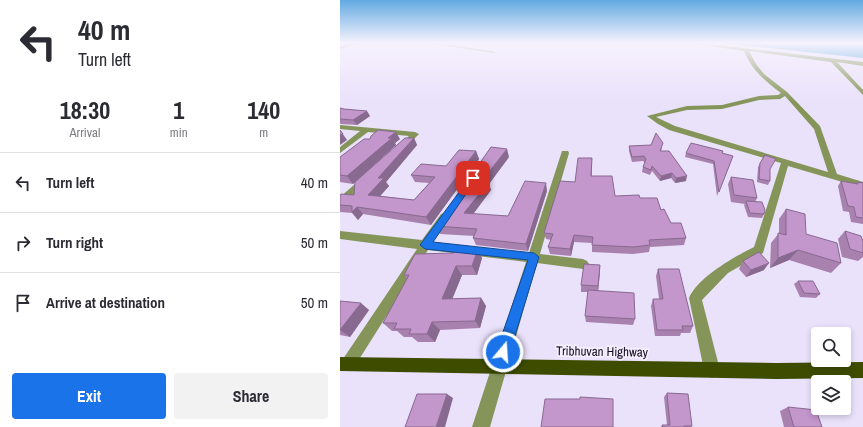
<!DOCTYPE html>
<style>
body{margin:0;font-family:"Archivo Narrow",sans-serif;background:#f2f2f3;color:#2b2b33;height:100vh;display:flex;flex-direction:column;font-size:15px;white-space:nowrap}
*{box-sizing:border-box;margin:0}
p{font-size:13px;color:#7c7c81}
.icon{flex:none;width:22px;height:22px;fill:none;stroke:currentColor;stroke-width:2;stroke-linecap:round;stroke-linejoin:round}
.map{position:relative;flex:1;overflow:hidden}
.sheet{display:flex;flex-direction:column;background:#fff;width:340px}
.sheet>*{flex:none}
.banner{background:#fff;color:#2b2b33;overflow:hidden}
.buttons{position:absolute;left:471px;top:327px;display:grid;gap:8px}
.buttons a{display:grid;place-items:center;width:40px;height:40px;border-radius:4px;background:#fff;box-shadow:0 2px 6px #0003;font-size:20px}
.pin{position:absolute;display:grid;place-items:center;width:34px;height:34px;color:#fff;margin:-17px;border-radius:8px;box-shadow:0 2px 6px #0006}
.me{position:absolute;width:44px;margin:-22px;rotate:18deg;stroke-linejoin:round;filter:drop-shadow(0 0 3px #0008)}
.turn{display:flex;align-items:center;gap:14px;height:84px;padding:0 12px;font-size:18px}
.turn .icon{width:52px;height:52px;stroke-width:2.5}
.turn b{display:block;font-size:28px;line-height:34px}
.eta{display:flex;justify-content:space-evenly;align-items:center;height:68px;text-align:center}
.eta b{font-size:24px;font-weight:800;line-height:28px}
.action{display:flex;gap:8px;margin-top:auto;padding:8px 12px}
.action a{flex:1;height:46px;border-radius:4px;background:#1a73e8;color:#fff;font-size:16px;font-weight:800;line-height:46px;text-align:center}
.action a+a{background:#f2f2f3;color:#2b2b33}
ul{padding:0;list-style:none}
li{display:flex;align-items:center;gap:12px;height:60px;padding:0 12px;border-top:1px solid #e1e1e2}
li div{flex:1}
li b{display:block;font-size:15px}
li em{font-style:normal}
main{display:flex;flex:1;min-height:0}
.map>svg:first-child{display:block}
.water{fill:#3a9ad8}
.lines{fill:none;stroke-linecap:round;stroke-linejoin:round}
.minor{fill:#859559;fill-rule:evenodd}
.major{fill:#3e4c00;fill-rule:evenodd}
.wall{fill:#a881af}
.shaded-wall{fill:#88698f}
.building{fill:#c396cc;stroke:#88698f}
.route{fill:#1a73e8;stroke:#114b97}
.labels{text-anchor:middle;stroke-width:3.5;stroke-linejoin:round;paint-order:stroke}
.near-street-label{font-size:13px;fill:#12091e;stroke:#f5f1fe}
</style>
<main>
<section class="sheet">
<div class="banner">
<div class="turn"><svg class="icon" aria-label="left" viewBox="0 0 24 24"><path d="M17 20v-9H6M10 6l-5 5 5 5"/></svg><div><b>40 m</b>Turn left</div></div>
</div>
<div class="eta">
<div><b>18:30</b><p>Arrival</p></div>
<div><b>1</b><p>min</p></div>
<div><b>140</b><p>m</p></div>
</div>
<ul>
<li><svg class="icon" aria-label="left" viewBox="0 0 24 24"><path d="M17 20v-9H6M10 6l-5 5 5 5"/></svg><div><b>Turn left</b></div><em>40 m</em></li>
<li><svg class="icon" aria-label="right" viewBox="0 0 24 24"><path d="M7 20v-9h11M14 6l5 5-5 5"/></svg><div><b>Turn right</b></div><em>50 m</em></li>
<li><svg class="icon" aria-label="arrive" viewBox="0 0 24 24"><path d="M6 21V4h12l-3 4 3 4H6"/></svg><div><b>Arrive at destination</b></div><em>50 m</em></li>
</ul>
<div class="action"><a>Exit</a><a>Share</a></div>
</section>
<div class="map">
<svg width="523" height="427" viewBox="0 0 523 427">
<rect width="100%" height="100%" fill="#eae1fb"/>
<polygon class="water" points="382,43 523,43 523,58"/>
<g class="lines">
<g class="minor">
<polygon points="14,43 20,43 0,49 0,47"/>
<polygon points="88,43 97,43 156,52 154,53"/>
<path d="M350,43H360L523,62V66L497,62L523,90V95L491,62L409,51L416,64L424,74L447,92L480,126L497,174L523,182V188L448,166L423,253L388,273L362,300L380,370L377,375L372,378L367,375L364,370L349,298C358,277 394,257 414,247L441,163L329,130L318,124L307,116L347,106L382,105L419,96L438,95L441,93C425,81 412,70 404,51ZM445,96L474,129L488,172L335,126L316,117L347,110L382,109L419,100L440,99Z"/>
<polygon points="0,125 75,132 79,134 64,149 61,149 57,147 69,136 28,132 0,153 0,147 20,131 0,129"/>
<polygon points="222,151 228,151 229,153 200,254 243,259 247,261 249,264 247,267 243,269 197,263 150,427 132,427 186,262 88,250 13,369 8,371 3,369 1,364 3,359 77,249 0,239 0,231 82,240 101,214 105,213 110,217 93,242 189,253"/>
<polygon points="24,178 27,179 28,181 27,183 3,204 0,205 0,197 21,179"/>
</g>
<polygon class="major" points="0,357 437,363 523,362 523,378 437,379 0,371"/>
</g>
<g class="wall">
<polygon points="0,108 30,116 17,125 0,124"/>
<polygon points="74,138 77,145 46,182 49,186 40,196 74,200 89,183 75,182 71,175 106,166 136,151 139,159 91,225 23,214 18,220 12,213 0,212 0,195 14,195"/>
<polygon points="30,139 60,139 55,143 56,145 13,184 0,182 0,157"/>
<polygon points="289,146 322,148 321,151 346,181 335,183 331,178 320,181 312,171 310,175 302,172 303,167 305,163 303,161 292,162 289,151"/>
<polygon points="346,153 382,153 393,156 377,196 373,164 345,157"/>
<polygon points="169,157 149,184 151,190 133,214 168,216 207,191 188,251 136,245 133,238 134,236 100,234 96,226"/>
<polygon points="252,158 252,176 275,196 300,198 321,210 331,223 346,238 344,245 310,247 309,252 293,254 252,252 252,243 234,242 231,256 210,254 208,247 211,240 206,239 204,233 235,182"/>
<polygon points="420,163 430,169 430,181 428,185 417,182 418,167"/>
<polygon points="391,177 417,198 415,202 424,214 422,218 408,217 404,205 405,204 391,202 388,184"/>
<polygon points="501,181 516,184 517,182 523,183 523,224 511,222 509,212 503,211 498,186"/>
<polygon points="446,209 466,234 501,263 491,273 449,260 430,268 431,243 439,233 439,219"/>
<polygon points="505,231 523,241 523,257 518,261 502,257 498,239"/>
<polygon points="114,253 142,258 137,275 122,275 112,299 141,298 146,306 140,328 100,330 95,342 78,342 72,337 64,337 57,331 52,331 43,323 67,279 64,275"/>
<polygon points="403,261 424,270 406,277 399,269"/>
<polygon points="260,265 258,291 295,319 293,325 246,322 245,316 248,292 241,292 241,285"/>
<polygon points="318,269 353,326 350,333 341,333 340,336 315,336 311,306 313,299 319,299 316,276"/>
<polygon points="458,281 480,294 476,298 460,297 454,284"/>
<polygon points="0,301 29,310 10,337 0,335"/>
<polygon points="327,393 352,426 351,427 321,427 322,425 327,425 324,397"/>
<polygon points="448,407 482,427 444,427 440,411"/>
</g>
<g class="shaded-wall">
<polygon points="27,111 30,116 17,125 13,120"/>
<polygon points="0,130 7,140 0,145"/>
<polygon points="56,132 60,139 55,143 56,145 13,184 7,176 48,138"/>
<polygon points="74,138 77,145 46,182 49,186 34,203 28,195 38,178"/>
<polygon points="167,149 169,157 149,184 151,190 128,221 124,213 141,182"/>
<polygon points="136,151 139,159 91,225 86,217"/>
<polygon points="332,173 331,178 320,181 321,176"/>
<polygon points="347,176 346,181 335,183 336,178"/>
<polygon points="206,183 207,191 188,251 186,244"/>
<polygon points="17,207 23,214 18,220 12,212"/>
<polygon points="234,235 234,242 231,256 230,249"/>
<polygon points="138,249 142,258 137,275 132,266"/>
<polygon points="458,250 449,260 430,268 438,258"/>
<polygon points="429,263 424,270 406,277 411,270"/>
<polygon points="260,265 260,272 258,293 258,286"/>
<polygon points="116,266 122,275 109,307 102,299"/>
<polygon points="141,298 146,306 140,328 135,321"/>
<polygon points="21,303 29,310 10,337 0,330"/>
<polygon points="92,322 100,330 95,342 87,334"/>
<polygon points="107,394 113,398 105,427 96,427"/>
</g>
<g class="building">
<polygon points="0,108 4,109 27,111 13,120 0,119"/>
<polygon points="0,130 3,134 0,135"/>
<polygon points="38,130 56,132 48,138 52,138 7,176 0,175 0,157 24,139 30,139 31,136"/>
<polygon points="316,133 323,143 320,151 329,151 347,176 336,178 332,173 321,176 312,166 311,170 303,167 306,159 304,156 292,157 289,146 311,145"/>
<polygon points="65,138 74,138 38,178 44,178 28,195 74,200 95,177 71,175 81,164 106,166 119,150 136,151 86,217 17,207 12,212 12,206 0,205 0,195 1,194 14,195 15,182"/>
<polygon points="351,143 383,151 382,153 393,156 379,192 374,161 346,153"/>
<polygon points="151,147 167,149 141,182 148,183 124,213 168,216 185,181 206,183 186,244 133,238 137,229 96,226"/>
<polygon points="425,155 436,159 430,169 430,181 419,179 420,163"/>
<polygon points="238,158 252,158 251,176 272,176 275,196 299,195 300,198 317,198 321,210 324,209 331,223 341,223 346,238 309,240 310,245 294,247 252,245 253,237 234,235 230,249 208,247 213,234 204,233 220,181 235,182"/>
<polygon points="391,177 413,180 417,198 394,195"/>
<polygon points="501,181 518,184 517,182 523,183 523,218 516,217 514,207 508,206"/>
<polygon points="406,201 422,202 425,210 424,214 410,213"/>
<polygon points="446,209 465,214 466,234 497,243 501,263 458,250 438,258 438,233 446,235"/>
<polygon points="505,231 521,236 523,241 523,253 510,249"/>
<polygon points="126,248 138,249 132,266 116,266 102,299 141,298 135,321 92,322 87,334 69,334 71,329 54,329 57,323 43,323 69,275 64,275 75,254 114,253 115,250 125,250"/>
<polygon points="419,252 429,263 411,270 403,261"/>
<polygon points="244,264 260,265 258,286 241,285"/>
<polygon points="318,269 339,269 353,326 342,326 343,330 317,330 313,299 323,299"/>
<polygon points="458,281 473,281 480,294 464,293"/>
<polygon points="248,290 294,293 295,319 245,316"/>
<polygon points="0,301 21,303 0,330"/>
<polygon points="327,393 348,394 352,426 344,426 344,427 323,427 322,425 330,425"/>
<polygon points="77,394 107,394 96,427 65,427"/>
<polygon points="240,397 273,399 273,427 201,427 205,399 240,399"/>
<polygon points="448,407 476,410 482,427 454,427"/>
</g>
<linearGradient id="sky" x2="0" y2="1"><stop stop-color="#62aae2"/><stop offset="0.42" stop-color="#f6f2fd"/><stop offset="1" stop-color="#f6f2fd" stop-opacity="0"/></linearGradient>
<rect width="523" height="102" fill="url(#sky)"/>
<polygon class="route" points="133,175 137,178 93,242 194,253 199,257 170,352 168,357 163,359 158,357 156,352 188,260 85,249 80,245 131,176"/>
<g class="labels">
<g class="near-street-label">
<text transform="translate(262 351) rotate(1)" y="5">Tribhuvan Highway</text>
</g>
</g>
</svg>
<div class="buttons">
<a><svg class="icon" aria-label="search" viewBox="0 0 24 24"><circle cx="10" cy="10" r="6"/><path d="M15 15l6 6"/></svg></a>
<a><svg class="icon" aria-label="layers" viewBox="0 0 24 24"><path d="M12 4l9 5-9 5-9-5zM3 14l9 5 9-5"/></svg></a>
</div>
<div class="pin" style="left:133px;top:178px;background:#d93025"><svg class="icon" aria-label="arrive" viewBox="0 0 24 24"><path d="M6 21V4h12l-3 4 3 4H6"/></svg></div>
<svg class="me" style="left:163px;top:352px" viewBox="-20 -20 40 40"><circle r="17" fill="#1a73e8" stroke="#fff" stroke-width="3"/><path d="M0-11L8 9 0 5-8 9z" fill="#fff"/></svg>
</div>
</main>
